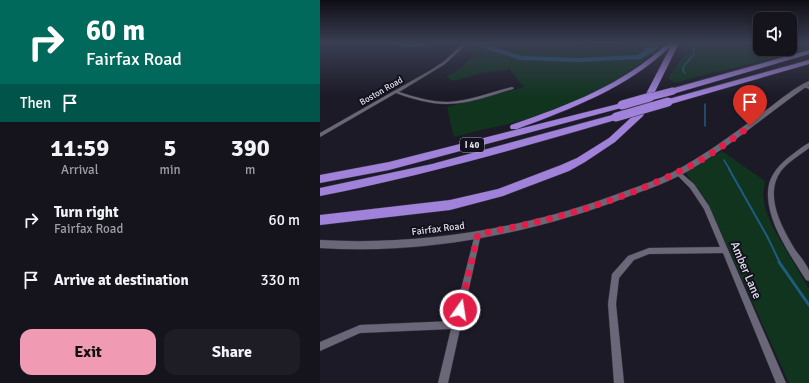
<!DOCTYPE html>
<style>
body{margin:0;font-family:Signika,sans-serif;background:#1e1d26;color:#f1f3f6;height:100vh;display:flex;flex-direction:column;font-size:15px;white-space:nowrap}
*{box-sizing:border-box;margin:0}
p{font-size:13px;color:#9d9ea4}
.icon{flex:none;width:22px;height:22px;fill:none;stroke:currentColor;stroke-width:2;stroke-linecap:round;stroke-linejoin:round}
.map{position:relative;flex:1;overflow:hidden}
.sheet{display:flex;flex-direction:column;background:#15141d;width:320px}
.sheet>*{flex:none}
.guide{background:#00695c;color:#fff;overflow:hidden}
.fabs{position:absolute;left:433px;top:12px;display:grid;gap:8px}
.fabs a{display:grid;place-items:center;width:44px;height:44px;border-radius:8px;background:#15141d;box-shadow:0 2px 6px #0003,0 0 0 1px #34333b;font-size:20px}
.pin{position:absolute;display:grid;place-items:center;width:34px;height:34px;color:#fff;margin:-41px -17px;border-radius:50% 50% 50% 0;rotate:-45deg;box-shadow:0 0 4px #0007}
.pin .icon{rotate:45deg}
.me{position:absolute;width:44px;margin:-22px;rotate:13deg;stroke-linejoin:round;filter:drop-shadow(0 0 3px #0008)}
.turn{display:flex;align-items:center;gap:14px;height:84px;padding:0 20px;font-size:18px}
.turn .icon{width:52px;height:52px;stroke-width:2.5}
.turn b{display:block;font-size:28px;line-height:34px}
.then{display:flex;align-items:center;height:38px;padding:0 20px;background:#0003;gap:8px;font-size:15px}
.eta{display:flex;justify-content:space-evenly;align-items:center;height:68px;text-align:center}
.eta b{font-size:24px;font-weight:700;line-height:28px}
.primary-button{display:flex;gap:8px;margin-top:auto;padding:8px 20px}
.primary-button a{flex:1;height:46px;border-radius:12px;background:#f19ab4;color:#111;font-size:16px;font-weight:700;line-height:46px;text-align:center}
.primary-button a+a{background:#1e1d26;color:#f1f3f6}
ul{padding:0;list-style:none}
li{display:flex;align-items:center;gap:12px;height:60px;padding:0 20px}
li div{flex:1}
li b{display:block;font-size:15px}
li em{font-style:normal}
main{display:flex;flex:1;min-height:0}
.map>svg:first-child{display:block}
.green{fill:#11341f}
.lines{fill:none;stroke-linecap:round;stroke-linejoin:round}
.stream-far2{stroke:#1e5c81;stroke-width:1.5}
.stream-far1{stroke:#1e5c81;stroke-width:2}
.stream{stroke:#1e5c81;stroke-width:3}
.river{fill:#1e5c81;fill-rule:evenodd}
.minor-casing{stroke:#373540;stroke-width:1}
.tertiary-casing{stroke:#373540;stroke-width:1}
.motorway-casing{stroke:#373540;stroke-width:1}
.minor{fill:#6a6778;fill-rule:evenodd}
.tertiary{fill:#6a6778;fill-rule:evenodd}
.motorway{fill:#a082da;fill-rule:evenodd}
.motorway-bridge-far1-casing{stroke:#373540;stroke-width:8;stroke-linecap:butt}
.motorway-bridge-casing{stroke:#373540;stroke-width:10;stroke-linecap:butt}
.motorway-bridge-far1{stroke:#a082da;stroke-width:7}
.motorway-bridge{stroke:#a082da;stroke-width:9}
.route{stroke:#e11d48;stroke-width:7;stroke-dasharray:0 12.6}
.labels{text-anchor:middle;stroke-width:4;stroke-linejoin:round;paint-order:stroke}
.far-street-label{font-size:9px;fill:#e0dfe8;stroke:#13111e}
.shield{fill:#13111e;stroke:#a2a1ab;stroke-width:1}
.shield-label{font-size:9px;font-weight:bold;fill:#e0dfe8}
.street-label{font-size:10px;fill:#e0dfe8;stroke:#13111e}
.near-street-label{font-size:12px;fill:#e0dfe8;stroke:#13111e}
</style>
<main>
<section class="sheet">
<div class="guide">
<div class="turn"><svg class="icon" aria-label="right" viewBox="0 0 24 24"><path d="M7 20v-9h11M14 6l5 5-5 5"/></svg><div><b>60 m</b>Fairfax Road</div></div>
<div class="then">Then<svg class="icon" aria-label="arrive" viewBox="0 0 24 24"><path d="M6 21V4h12l-3 4 3 4H6"/></svg></div>
</div>
<div class="eta">
<div><b>11:59</b><p>Arrival</p></div>
<div><b>5</b><p>min</p></div>
<div><b>390</b><p>m</p></div>
</div>
<ul>
<li><svg class="icon" aria-label="right" viewBox="0 0 24 24"><path d="M7 20v-9h11M14 6l5 5-5 5"/></svg><div><b>Turn right</b><p>Fairfax Road</p></div><em>60 m</em></li>
<li><svg class="icon" aria-label="arrive" viewBox="0 0 24 24"><path d="M6 21V4h12l-3 4 3 4H6"/></svg><div><b>Arrive at destination</b></div><em>330 m</em></li>
</ul>
<div class="primary-button"><a>Exit</a><a>Share</a></div>
</section>
<div class="map">
<svg width="489" height="383" viewBox="0 0 489 383">
<rect width="100%" height="100%" fill="#1c1a27"/>
<g class="green">
<path d="M152,43H258L262,46L344,43C310,77 260,102 214,117C188,125 160,130 134,137L127,107L204,87L189,69L162,73L133,81L126,77L144,65L155,54L143,52Z"/>
<polygon points="362,43 440,43 440,49 470,49 470,43 489,43 489,50 380,76 355,83 348,78 364,55 361,47"/>
<polygon points="402,151 445,181 443,195 445,208 452,226 489,289 489,383 469,383 387,201 365,172"/>
</g>
<g class="lines">
<g class="stream-far2">
<polyline points="365,73 363,71 363,67 374,54 373,45 371,43"/>
<polyline points="385,104 385,126"/>
<polyline points="404,160 410,170"/>
</g>
<polyline class="stream-far1" points="409,169 447,236 460,263"/>
<polyline class="stream" points="459,262 489,305"/>
<g class="river">
<path d="M72,43H114C107,48 80,48 72,43Z"/>
<polygon points="148,43 159,43 202,56 258,58 318,55 333,43 341,43 335,51 320,59 258,62 201,60"/>
</g>
<g class="minor-casing">
<g id="minor">
<path d="M144,43H148L125,64L79,92C94,97 112,102 128,102C150,101 171,92 192,87L194,88L193,89C172,95 150,104 127,104C110,104 92,99 76,93L0,137V133L111,70L123,62Z"/>
<polygon points="484,85 489,86 489,89 484,87"/>
<path d="M489,143V148C480,155 468,162 461,171C443,196 463,229 476,251C480,256 488,266 489,271C489,274 489,278 489,281L486,280C470,254 442,216 449,184C452,173 460,164 469,157C475,153 482,146 489,143Z"/>
<polygon points="358,171 360,172 374,184 389,206 466,383 456,383 403,253 329,254 314,260 299,278 296,304 304,383 294,383 288,304 292,274 308,256 329,248 400,247 384,209 370,188 355,173"/>
<polygon points="158,231 160,232 161,234 128,383 118,383 131,329 40,333 0,351 0,342 40,325 133,321 155,234 156,232"/>
</g>
</g>
<g class="tertiary-casing">
<path id="tertiary" d="M489,81V85C448,113 411,146 368,171C349,182 328,189 307,197C212,234 102,255 0,248V240C100,246 209,228 303,192C323,185 345,177 364,166C394,149 421,128 449,108C461,99 475,87 489,81Z"/>
</g>
<g class="motorway-casing">
<g id="motorway">
<path d="M348,43H359L323,116L295,142L265,162L249,171L183,196L130,210L0,225V215L130,200L178,189L241,165L257,158L289,138L316,113L351,46C307,88 253,108 197,129H191L190,127L191,125C249,105 302,85 348,43Z"/>
<polygon points="489,50 489,54 356,93 350,93 349,91 350,89"/>
<polygon points="489,60 489,64 351,104 348,104 344,102 345,100"/>
<polygon points="302,103 305,103 305,107 69,170 0,183 0,175 69,162"/>
<path d="M296,114L300,117L299,119C200,148 101,176 0,196V188L112,164Z"/>
</g>
</g>
<use href="#minor" class="minor"/>
<use href="#tertiary" class="tertiary"/>
<use href="#motorway" class="motorway"/>
<g class="motorway-bridge-far1-casing">
<polyline id="motorway-bridge-far1" points="326,98 353,91"/>
</g>
<g class="motorway-bridge-casing">
<g id="motorway-bridge">
<polyline points="302,105 330,97"/>
<polyline points="296,117 348,102"/>
</g>
</g>
<use href="#motorway-bridge-far1" class="motorway-bridge-far1"/>
<use href="#motorway-bridge" class="motorway-bridge"/>
</g>
<linearGradient id="sky" x2="0" y2="1"><stop stop-color="#0f0e15"/><stop offset="0.44" stop-color="#3a3e52"/><stop offset="1" stop-color="#3a3e52" stop-opacity="0"/></linearGradient>
<rect width="489" height="97" fill="url(#sky)"/>
<g class="lines">
<path class="route" d="M140,310L158,234C227,222 295,203 358,172C384,160 407,143 430,126"/>
</g>
<g class="labels">
<g class="far-street-label">
<text transform="translate(61 91) rotate(-30)" y="3">Boston Road</text>
</g>
<rect class="shield" x="140" y="138" width="24" height="14" rx="3"/>
<g class="shield-label">
<text x="152" y="148">I 40</text>
</g>
<g class="street-label">
<text transform="translate(118 228) rotate(-7)" y="4">Fairfax Road</text>
</g>
<g class="near-street-label">
<text transform="translate(426 270) rotate(67)" y="4">Amber Lane</text>
</g>
</g>
</svg>
<div class="fabs">
<a><svg class="icon" aria-label="sound" viewBox="0 0 24 24"><path d="M4 9h4l5-4v14l-5-4H4zM17 9q2 3 0 6"/></svg></a>
</div>
<div class="pin" style="left:430px;top:126px;background:#d93025"><svg class="icon" aria-label="arrive" viewBox="0 0 24 24"><path d="M6 21V4h12l-3 4 3 4H6"/></svg></div>
<svg class="me" style="left:140px;top:310px" viewBox="-20 -20 40 40"><circle r="17" fill="#e11d48" stroke="#fff" stroke-width="3"/><path d="M0-11L8 9 0 5-8 9z" fill="#fff"/></svg>
</div>
</main>
